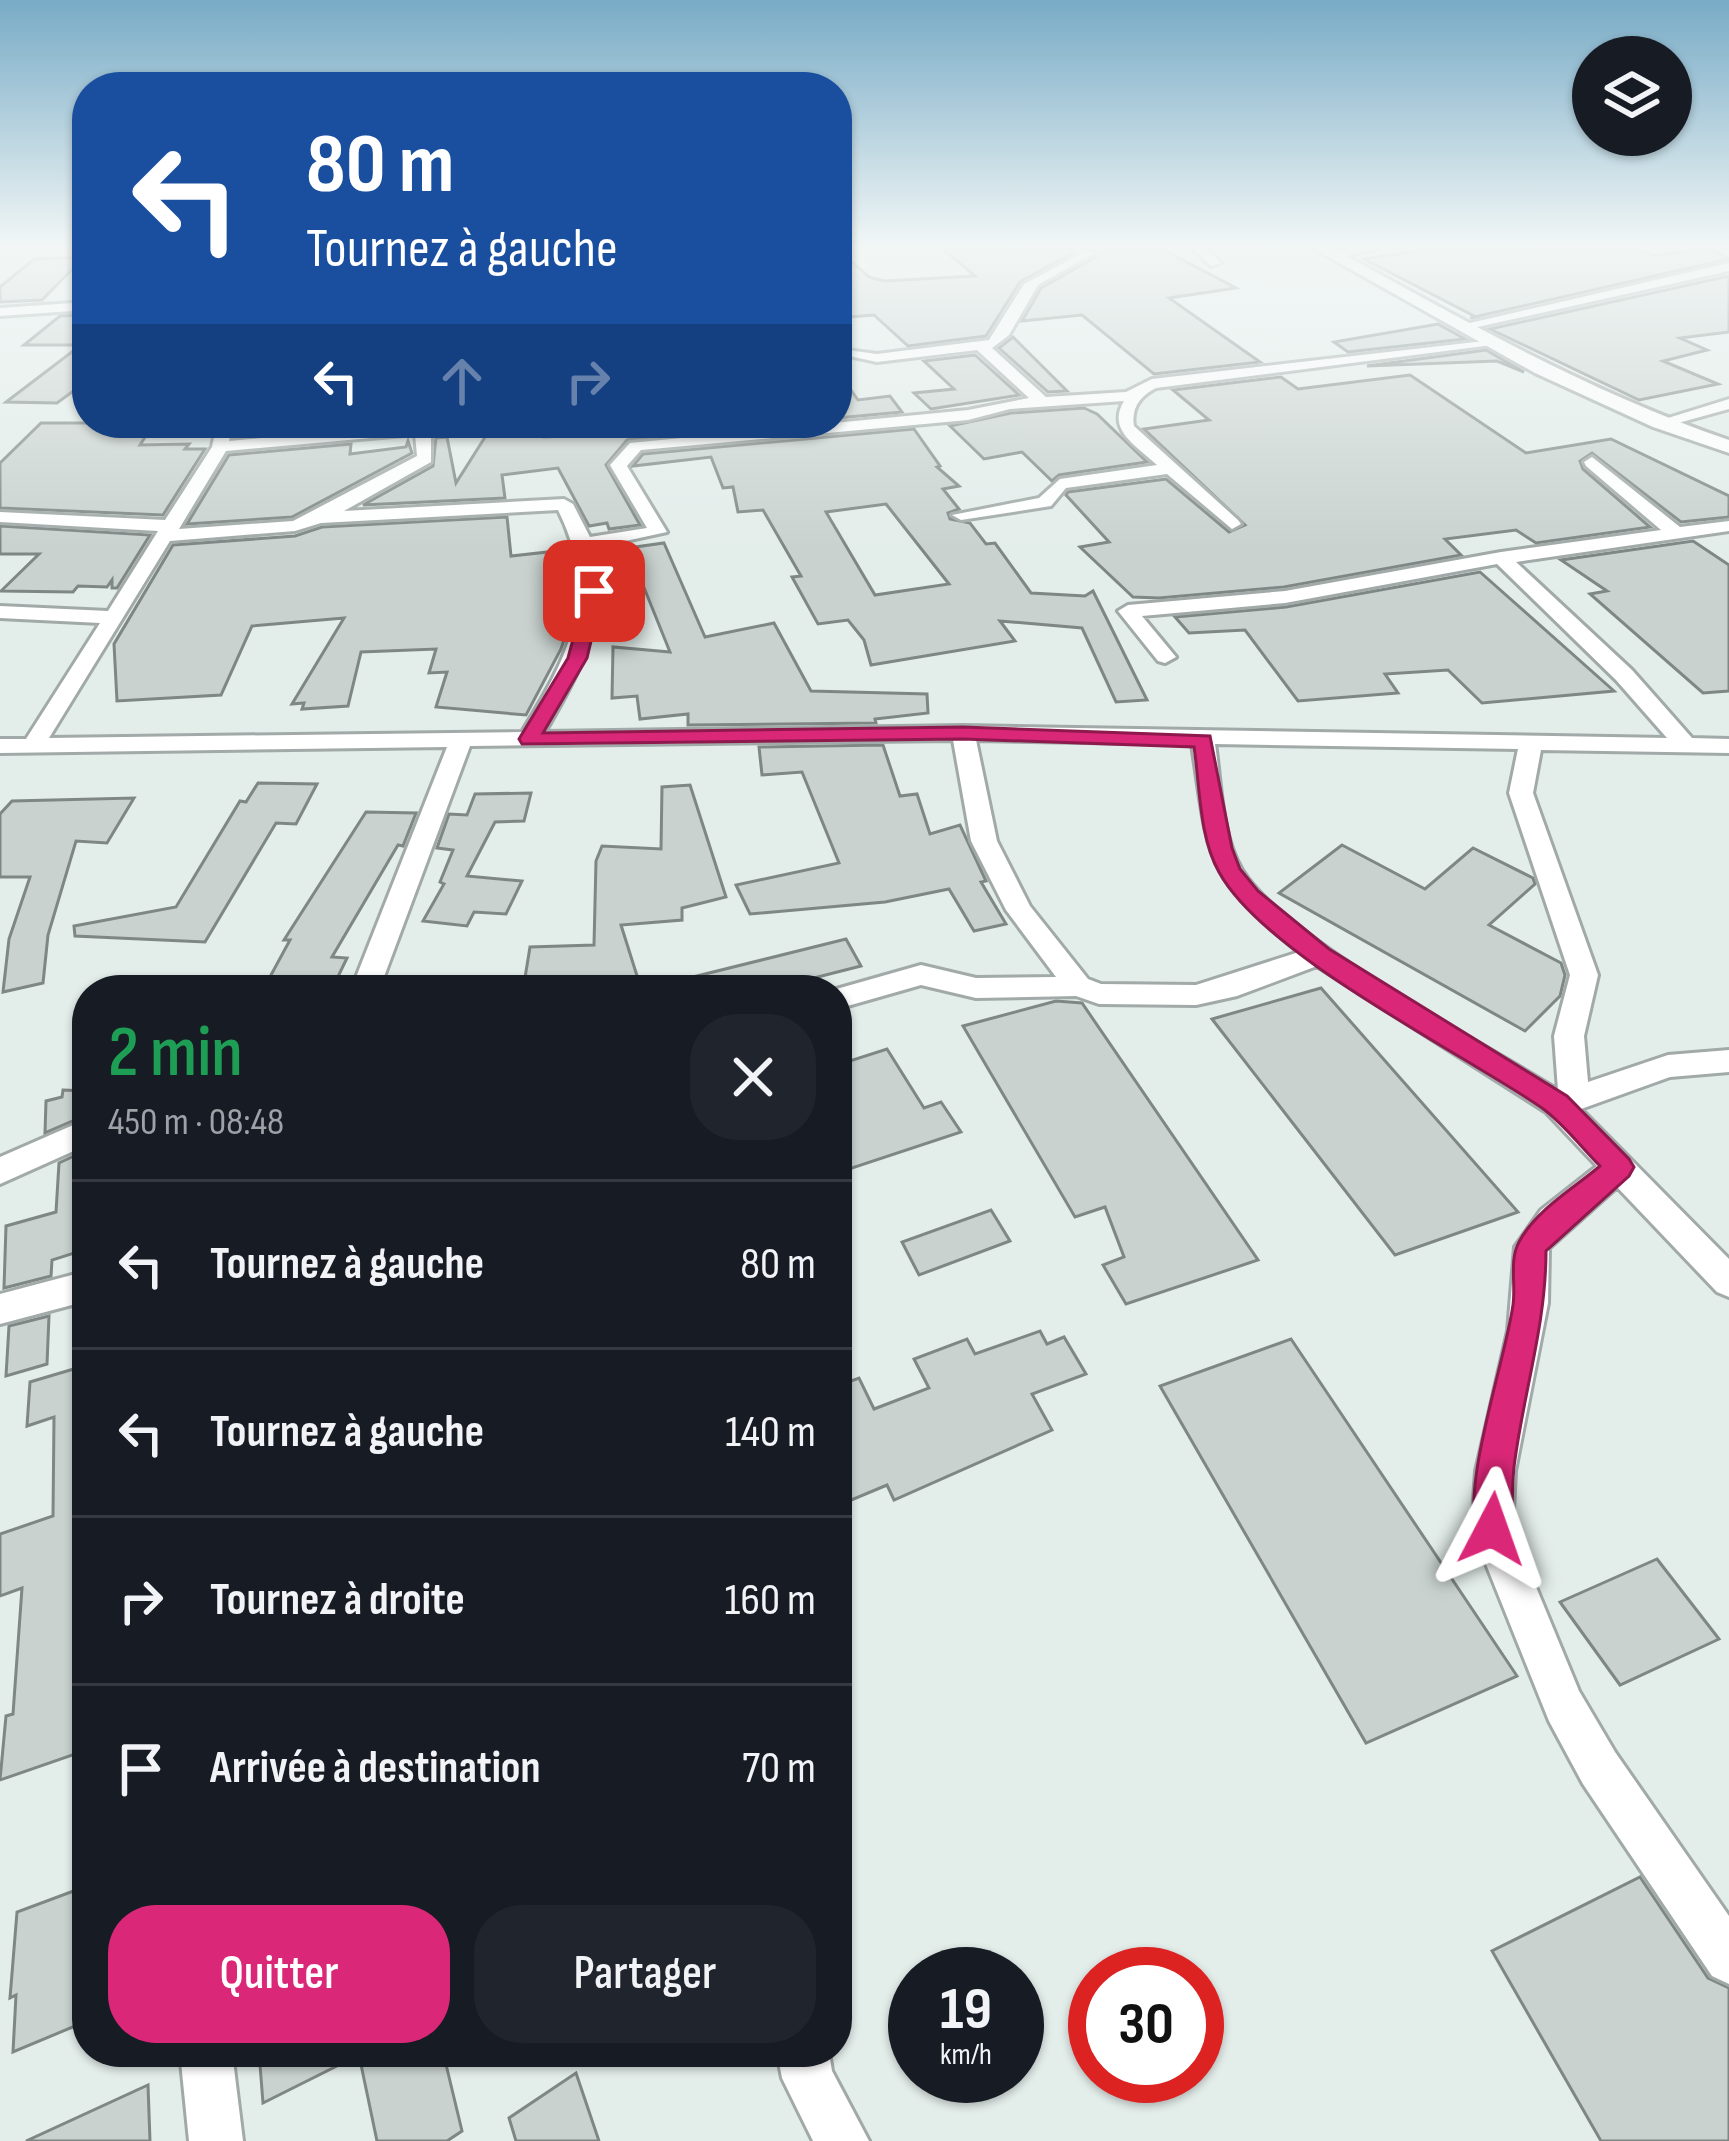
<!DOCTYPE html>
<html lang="fr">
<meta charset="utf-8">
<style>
body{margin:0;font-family:"Sofia Sans Condensed",sans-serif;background:#20242c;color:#f1f3f6;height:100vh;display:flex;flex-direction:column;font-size:45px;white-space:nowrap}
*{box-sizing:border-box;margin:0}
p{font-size:39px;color:#9ea1a6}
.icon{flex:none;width:66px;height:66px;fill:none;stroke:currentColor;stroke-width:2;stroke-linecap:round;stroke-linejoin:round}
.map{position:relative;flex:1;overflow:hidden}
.panel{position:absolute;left:72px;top:975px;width:780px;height:1092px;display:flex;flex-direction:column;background:#171b24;border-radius:48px;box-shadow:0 3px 9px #0004}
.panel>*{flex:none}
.banner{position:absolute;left:72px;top:72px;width:780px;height:366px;border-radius:48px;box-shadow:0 3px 9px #0004;background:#1a4fa0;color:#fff;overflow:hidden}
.fabs{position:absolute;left:1572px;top:36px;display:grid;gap:24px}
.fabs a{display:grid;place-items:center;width:120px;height:120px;border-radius:50%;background:#171b24;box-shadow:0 3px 9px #0004;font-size:60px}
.speed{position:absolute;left:888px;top:1947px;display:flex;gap:24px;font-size:60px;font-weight:700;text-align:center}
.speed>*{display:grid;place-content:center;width:156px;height:156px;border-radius:50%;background:#171b24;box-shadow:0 3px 9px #0004;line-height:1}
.speed small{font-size:30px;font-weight:400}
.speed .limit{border:18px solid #d22;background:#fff;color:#111}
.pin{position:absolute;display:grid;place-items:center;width:102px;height:102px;color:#fff;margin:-51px;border-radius:24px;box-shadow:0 6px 18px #0006}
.me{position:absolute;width:132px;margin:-66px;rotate:4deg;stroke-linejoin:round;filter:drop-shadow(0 0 9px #0008)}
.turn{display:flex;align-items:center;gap:42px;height:252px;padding:0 36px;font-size:54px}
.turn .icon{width:156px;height:156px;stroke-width:2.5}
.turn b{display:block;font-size:84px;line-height:102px}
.lanes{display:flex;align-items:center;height:114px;padding:0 36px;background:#0003;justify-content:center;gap:60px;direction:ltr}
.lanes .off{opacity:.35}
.round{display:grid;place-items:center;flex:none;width:126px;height:126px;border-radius:48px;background:#20242c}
.head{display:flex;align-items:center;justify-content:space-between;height:204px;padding:0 36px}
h1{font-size:72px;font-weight:600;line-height:90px;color:#1e9e55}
.cta{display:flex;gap:24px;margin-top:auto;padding:24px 36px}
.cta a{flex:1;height:138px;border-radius:48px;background:#db2777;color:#fff;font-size:48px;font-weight:600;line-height:138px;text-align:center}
.cta a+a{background:#20242c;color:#f1f3f6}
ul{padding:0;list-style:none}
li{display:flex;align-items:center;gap:36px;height:168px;padding:0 36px;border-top:3px solid #363941}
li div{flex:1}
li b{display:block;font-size:45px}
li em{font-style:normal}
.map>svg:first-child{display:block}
.building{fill:#c9d2cf;stroke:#7f8785;stroke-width:3;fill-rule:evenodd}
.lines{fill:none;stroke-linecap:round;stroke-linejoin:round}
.minor-casing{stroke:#a1aaa8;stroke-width:6}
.tertiary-casing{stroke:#a1aaa8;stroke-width:6}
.minor{fill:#fff;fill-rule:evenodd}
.tertiary{fill:#fff;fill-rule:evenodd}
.route{fill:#db2777;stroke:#8e194d;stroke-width:3}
</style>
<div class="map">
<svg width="1729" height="2141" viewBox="0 0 1729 2141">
<rect width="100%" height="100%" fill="#e3edea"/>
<g class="building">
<polygon points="837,248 869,277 884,281 975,276 942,248 1071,248 1073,253 1020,282 986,336 908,346 874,315 837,318"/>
<polygon points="1094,248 1160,248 1236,288 1169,298 1260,362 1154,374 1082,315 1022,321 1041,288 1096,257"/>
<polygon points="1437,248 1634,248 1656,256 1707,248 1729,259 1470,318 1476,317 1364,259"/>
<polygon points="84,257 42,300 0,302 0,287 34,259"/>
<polygon points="1729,276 1729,332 1680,338 1707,350 1663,361 1718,384 1639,400 1490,329"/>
<polygon points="87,315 87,381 57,403 6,402 81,345 24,345 60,316"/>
<polygon points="1438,324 1465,339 1348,352 1334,342"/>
<polygon points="1013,337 1067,391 1048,392 999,348"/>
<polygon points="1486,350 1524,372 1497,361 1367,366"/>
<polygon points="975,355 1019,395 931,409 914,393 954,389 924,361"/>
<polygon points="837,370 858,400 890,396 902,412 837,418"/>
<polygon points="1410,375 1526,453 1611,439 1729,496 1729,517 1681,522 1592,453 1580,461 1583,469 1650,527 1536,543 1516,530 1445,539 1461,555 1284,587 1159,598 1133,597 1080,547 1109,542 1066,495 1068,492 1166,479 1229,532 1245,525 1144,429 1209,420 1173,390 1281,377 1298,389"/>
<polygon points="1084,408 1097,414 1147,462 1059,475 1052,481 1022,452 984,459 950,426 1011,413"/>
<polygon points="41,423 154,423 140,445 189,444 185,449 205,449 163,515 0,508 0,463"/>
<polygon points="494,423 529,423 524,433 544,432 544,437 606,434 606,423 789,423 627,440 606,465 640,525 609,529 607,523 589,526 558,468 502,475 505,498 363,505 433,466 436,438 447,437 456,483"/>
<path d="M914,429L940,466L937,467L959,486L943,489L959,509L948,513L950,519L970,523L986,544L995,543L1031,593L1085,596L1093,591L1147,700L1116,702L1082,628L1000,621L1015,641L871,665L864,640L848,620L818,624L792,577L801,576L763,510L738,512L733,487L723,488L711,457L633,466L643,454ZM886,504L949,584L875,595L826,512Z"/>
<polygon points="408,441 412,453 292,517 187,524 229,455 351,444 350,454 406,447"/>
<polygon points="507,517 511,556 557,551 567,592 558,593 570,622 561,649 526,715 436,707 447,672 429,673 436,649 361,652 348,706 302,709 304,703 292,704 344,618 252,626 221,695 117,701 114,644 173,545 295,536 322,527"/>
<polygon points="0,526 150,535 117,588 112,588 112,580 107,587 78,586 73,592 1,591 39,554 0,554"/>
<polygon points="1693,541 1729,565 1729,691 1703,693 1590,594 1607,591 1561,560"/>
<polygon points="664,543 705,637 774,623 811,691 927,694 928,713 875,719 876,723 688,725 688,714 640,719 637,696 612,698 613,647 670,652 628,548"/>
<polygon points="1480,572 1614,691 1482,703 1448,670 1385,674 1398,693 1298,701 1245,630 1189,633 1175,617 1286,607"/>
<polygon points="883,745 900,796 917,794 930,834 960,825 986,881 981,882 1006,924 974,931 949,889 885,902 750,914 736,885 839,863 802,772 762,775 759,747"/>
<polygon points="258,783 317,784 296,824 276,823 205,942 75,936 74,926 176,907 240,801 246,802"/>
<polygon points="690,785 726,897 682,908 682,920 621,925 638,979 590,990 523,990 530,947 594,945 596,861 602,846 661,849 662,787"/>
<polygon points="531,793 524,821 495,822 467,876 522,881 506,914 474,912 467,926 423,921 444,884 440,882 453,850 437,848 449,814 467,815 475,794"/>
<polygon points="134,798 107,843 76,841 48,935 43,983 3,992 9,939 30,877 0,877 0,814 12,801"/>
<polygon points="366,812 416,813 403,846 398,845 332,957 347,958 332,989 265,986 290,940 284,940"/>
<polygon points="1342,845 1425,889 1473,848 1533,878 1535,884 1489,925 1561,963 1565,975 1560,996 1525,1031 1279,893"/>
<polygon points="846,939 861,966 798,982 802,990 686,990 685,979"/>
<polygon points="1321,988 1518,1212 1395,1255 1212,1019"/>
<polygon points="1056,1001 1082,1003 1258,1260 1126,1304 1103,1265 1124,1257 1105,1207 1075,1217 963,1026"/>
<polygon points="887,1049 924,1108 941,1102 961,1132 837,1173 837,1065"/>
<polygon points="63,1090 87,1091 87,1115 45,1133 46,1101 62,1097"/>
<polygon points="87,1150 87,1249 52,1260 51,1276 4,1288 6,1226 56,1212 59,1163"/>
<polygon points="991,1210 1010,1241 919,1275 902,1242"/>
<polygon points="49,1316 47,1364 6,1376 9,1326"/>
<polygon points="1040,1331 1047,1344 1064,1337 1086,1374 1032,1394 1052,1430 894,1500 887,1485 837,1506 837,1386 859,1378 874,1409 929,1388 914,1359 967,1339 975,1354"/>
<polygon points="1291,1339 1517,1676 1366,1743 1160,1386"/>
<polygon points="87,1365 87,1750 0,1780 6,1716 13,1714 22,1588 0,1596 0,1534 53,1516 54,1417 27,1426 30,1382"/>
<polygon points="1657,1559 1719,1639 1620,1685 1560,1602"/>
<polygon points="1640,1877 1708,1978 1729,1988 1729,2141 1601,2141 1492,1951"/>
<polygon points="87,1886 87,2021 13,2052 16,1995 10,1998 17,1912"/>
<polygon points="259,2052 443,2052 462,2131 447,2141 377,2141 359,2055 263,2103"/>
<polygon points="576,2073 599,2141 516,2141 509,2118"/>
<polygon points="148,2085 150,2141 26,2141"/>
</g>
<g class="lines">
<g class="minor-casing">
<g id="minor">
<path d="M1075,248L1094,253L1038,285L1009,335L992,348L1046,397L1126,392L1152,379L1493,340L1500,344L1156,388C1140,396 1131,408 1134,426L1238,520L1241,524L1232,529L1167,474L1066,488L1051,506L961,520L952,515L1039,498L1060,479L1157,465C1137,446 1106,430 1124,401L1010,409L968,420L641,450L627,466L667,532L593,548C612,616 578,674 545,732L963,726L1667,738L1616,680L1497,564L1285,603L1142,616L1176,657L1165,663L1158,661L1118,611L1128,605L1285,591L1501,552L1661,530L1586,466L1584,462L1592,457L1680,527L1729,521V531L1516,562L1632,670L1692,738L1729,739V753L1541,750L1533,793L1598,975L1584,1036L1588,1082L1668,1055L1729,1050V1072L1670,1077L1581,1109L1729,1259V1297L1717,1292L1617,1187L1549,1248L1548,1303L1515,1471L1512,1529L1579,1691L1615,1752L1729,1916V1984L1712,1976L1583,1784L1549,1721L1472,1529L1476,1471L1508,1331L1515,1247L1541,1210L1597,1166L1546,1112L1317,966L1237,996L1196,1005L1099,1004L1076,996L976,998L921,985L837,1009L833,990L921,965L976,978L1056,977L1006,910L971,841L953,740L470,746L379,990H351L447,747L0,753V739H26L100,623L0,618V606L108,611L158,531L0,522V512L165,520L212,447L217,423H233L229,441L425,423H485L431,432V462L344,511L564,499L573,504L590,537L647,528L610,465L630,443L968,410L1029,398L977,350L877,362L840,354L847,350L877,354L989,340L1024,284L1077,256L1080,253ZM415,434L417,456L293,521L179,529L226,451ZM558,510C601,596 569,655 522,732L49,738L170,541L295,531L321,523ZM976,740L1192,744C1210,864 1203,873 1299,952L1196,985L1101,984L1088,979L1030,906L997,841ZM1215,744L1518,749L1509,793L1570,975L1554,1036L1558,1090C1484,1044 1282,937 1242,870C1221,836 1221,783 1215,744Z"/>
<polygon points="1192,248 1206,248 1221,263 1211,266"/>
<polygon points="1350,248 1378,248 1334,259 1328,255"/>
<polygon points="1729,263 1729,271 1464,330 1457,326"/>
<polygon points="87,302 87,310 0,316 0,308"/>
<polygon points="1729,399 1729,409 1660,428 1652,423"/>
<polygon points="87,1119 87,1145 0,1184 0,1157"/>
<polygon points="87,1271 87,1301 0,1324 0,1294"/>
<polygon points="180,2052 232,2052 243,2141 189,2141"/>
<polygon points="777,2052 829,2052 832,2071 869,2141 813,2141 782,2078"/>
</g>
</g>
<g class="tertiary-casing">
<path id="tertiary" d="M1313,248H1332C1461,319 1589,392 1729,440V453L1653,427L1535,373Z"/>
</g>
<use href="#minor" class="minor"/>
<use href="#tertiary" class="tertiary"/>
</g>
<linearGradient id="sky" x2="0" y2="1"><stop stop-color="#78abc6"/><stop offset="0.45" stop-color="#f2f7f6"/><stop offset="1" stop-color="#f2f7f6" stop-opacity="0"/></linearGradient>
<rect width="1729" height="548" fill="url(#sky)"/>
<path class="route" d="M587,588L603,591L587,658L543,733L963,727L1210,736L1232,848L1240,869L1258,891L1329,949L1567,1096L1629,1159L1634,1167L1629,1176L1546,1251C1546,1326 1523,1394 1514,1467C1511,1492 1515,1518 1505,1542L1492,1547L1479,1542C1458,1492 1505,1363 1513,1305C1516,1285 1509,1260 1519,1242C1536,1210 1573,1189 1600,1166C1581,1147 1563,1123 1542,1108C1459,1051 1264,955 1219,872C1199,837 1200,786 1194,747L963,739L522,744L519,739L568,658Z"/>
</svg>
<div class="fabs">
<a><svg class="icon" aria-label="layers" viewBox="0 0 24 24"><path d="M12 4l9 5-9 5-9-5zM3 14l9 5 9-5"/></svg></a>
</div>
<div class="speed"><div>19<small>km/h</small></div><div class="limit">30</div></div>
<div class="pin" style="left:594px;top:591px;background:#d93025"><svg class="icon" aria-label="arrive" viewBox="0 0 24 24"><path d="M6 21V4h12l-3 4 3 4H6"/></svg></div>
<svg class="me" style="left:1492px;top:1529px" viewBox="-20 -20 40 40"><path d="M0-17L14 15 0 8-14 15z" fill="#db2777" stroke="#fff" stroke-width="4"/></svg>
<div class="banner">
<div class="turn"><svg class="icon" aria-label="left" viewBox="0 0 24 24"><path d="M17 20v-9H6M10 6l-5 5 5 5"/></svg><div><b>80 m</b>Tournez à gauche</div></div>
<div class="lanes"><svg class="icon" aria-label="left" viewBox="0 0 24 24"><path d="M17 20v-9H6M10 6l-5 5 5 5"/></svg><svg class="icon off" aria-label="ahead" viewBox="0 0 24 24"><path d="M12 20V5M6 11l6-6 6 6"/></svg><svg class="icon off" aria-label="right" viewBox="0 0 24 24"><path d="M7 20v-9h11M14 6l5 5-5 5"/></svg></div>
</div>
<section class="panel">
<div class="head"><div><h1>2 min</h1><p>450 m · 08:48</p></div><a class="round"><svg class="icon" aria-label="close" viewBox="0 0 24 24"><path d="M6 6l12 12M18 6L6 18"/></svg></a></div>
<ul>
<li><svg class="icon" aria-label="left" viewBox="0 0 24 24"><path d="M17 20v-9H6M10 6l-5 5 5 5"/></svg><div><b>Tournez à gauche</b></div><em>80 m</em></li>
<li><svg class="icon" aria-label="left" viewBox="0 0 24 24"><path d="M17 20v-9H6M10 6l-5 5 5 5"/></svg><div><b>Tournez à gauche</b></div><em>140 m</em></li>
<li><svg class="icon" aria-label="right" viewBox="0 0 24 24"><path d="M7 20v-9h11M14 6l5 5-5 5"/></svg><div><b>Tournez à droite</b></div><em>160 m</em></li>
<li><svg class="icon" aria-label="arrive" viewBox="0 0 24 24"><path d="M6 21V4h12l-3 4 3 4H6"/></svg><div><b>Arrivée à destination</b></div><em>70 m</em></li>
</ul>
<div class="cta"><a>Quitter</a><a>Partager</a></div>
</section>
</div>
